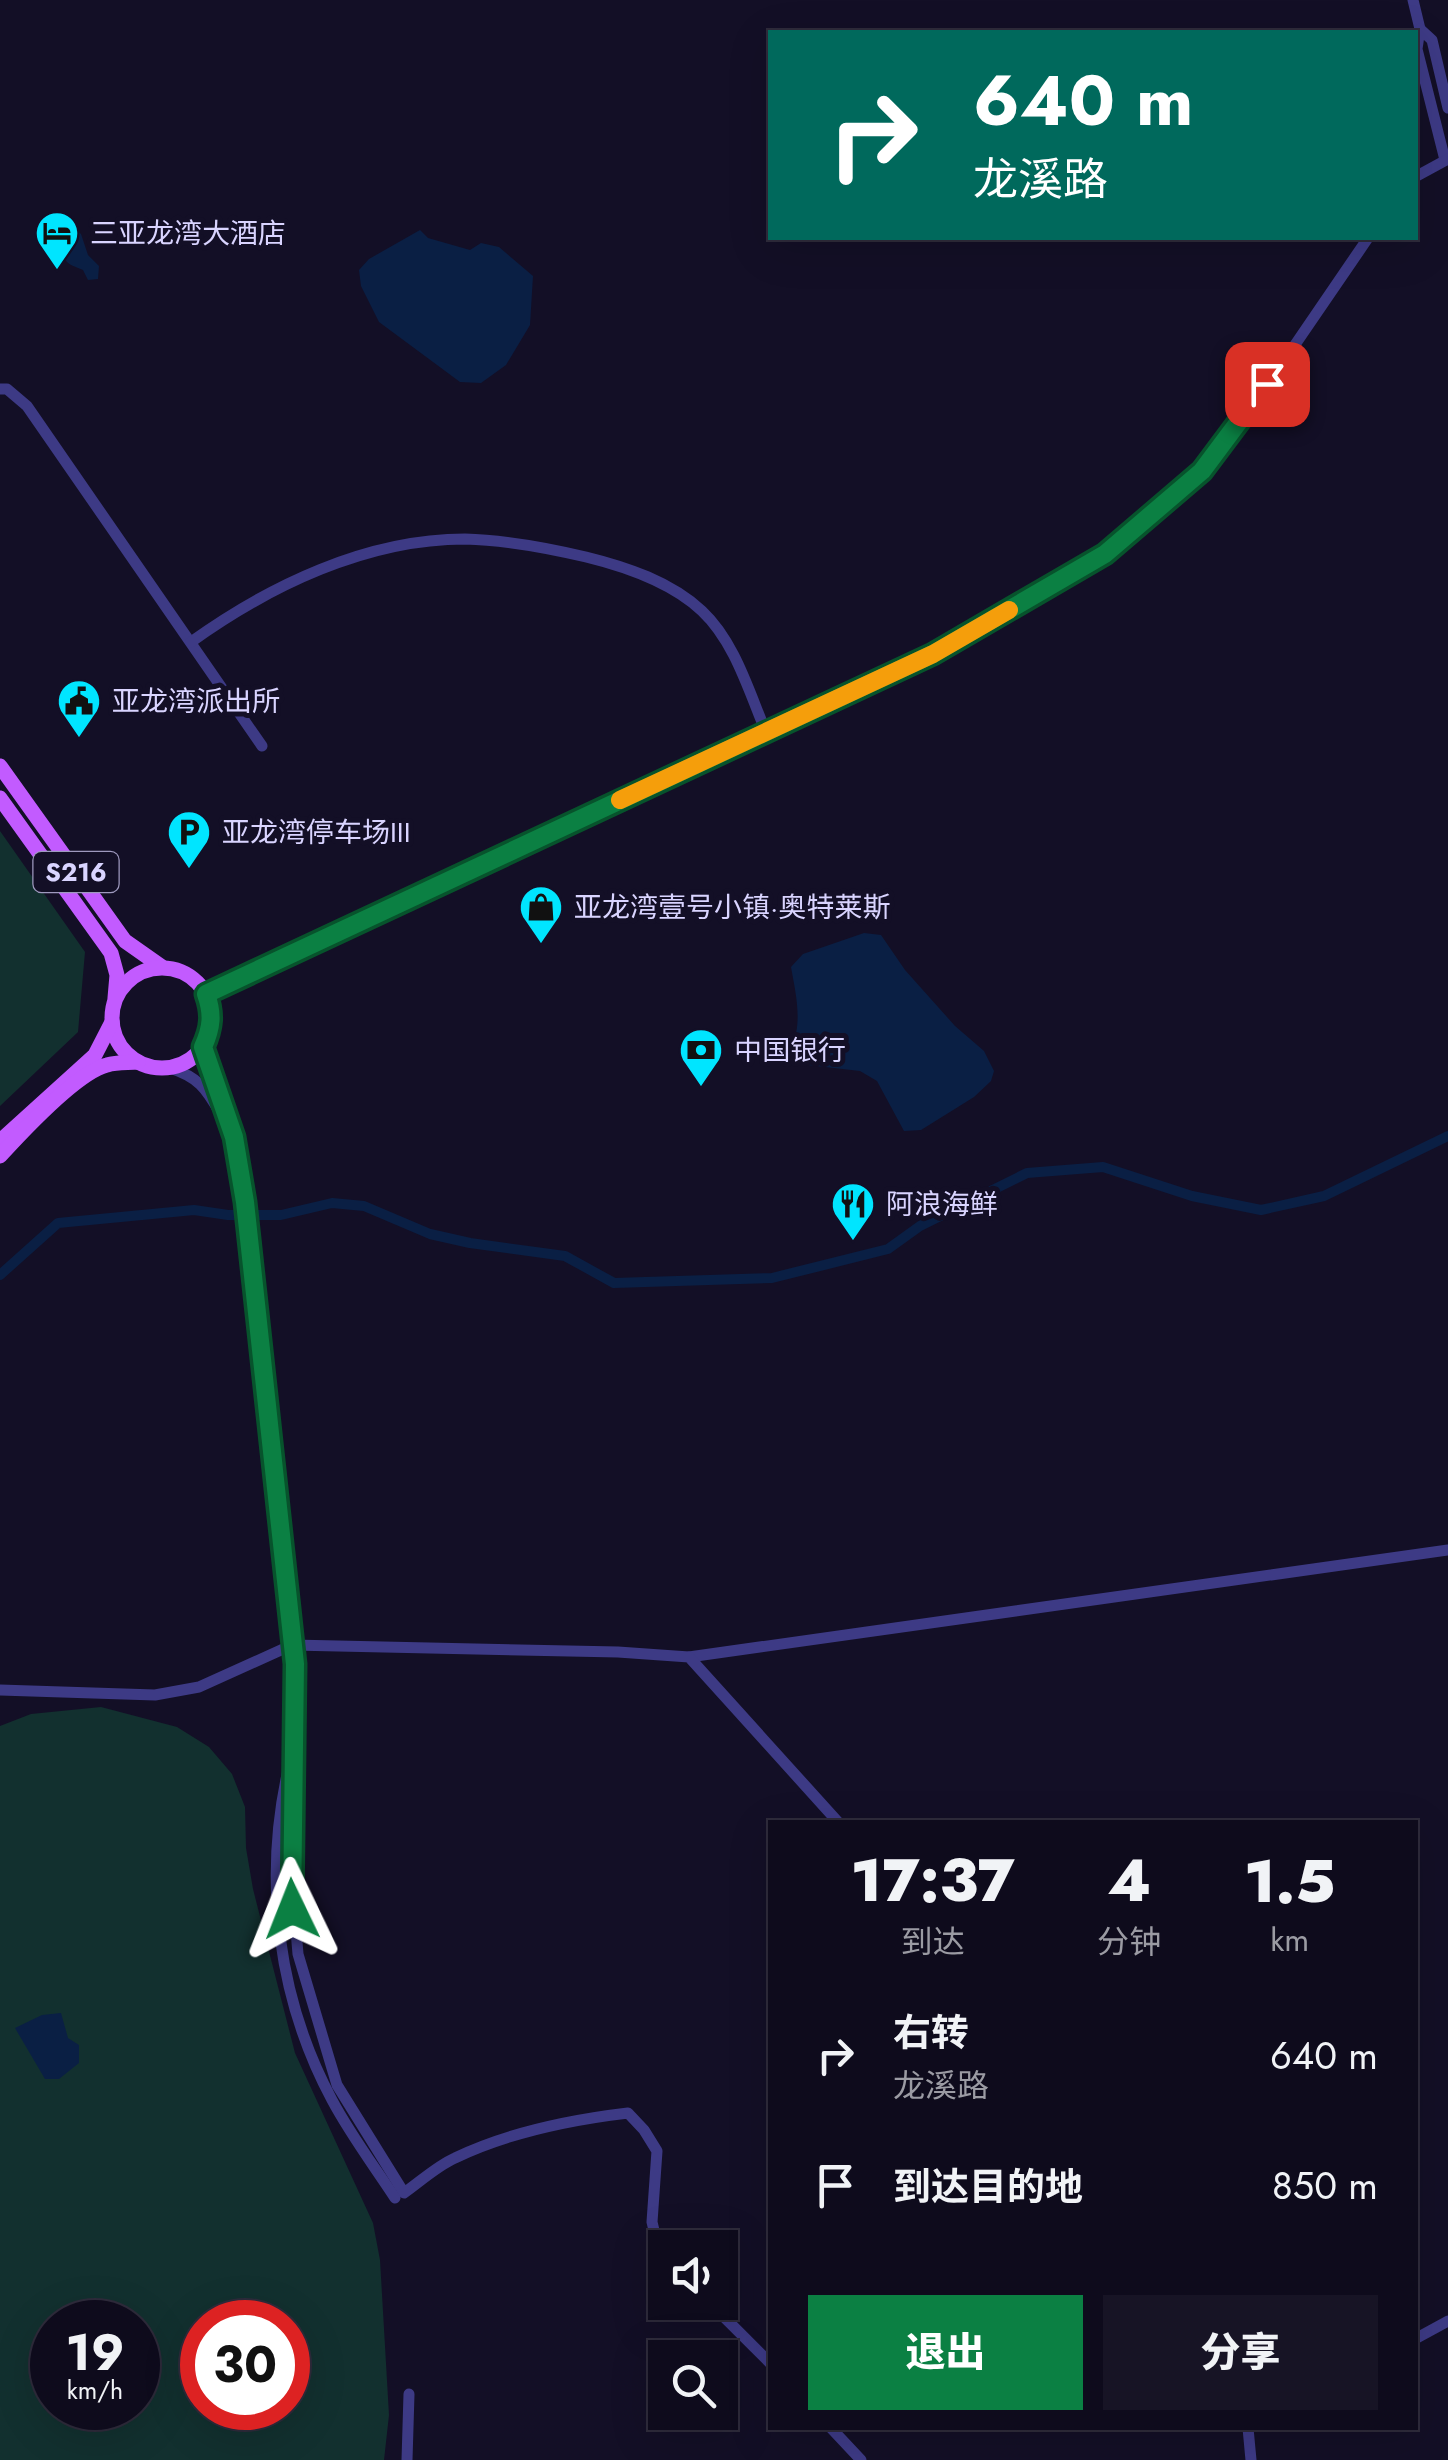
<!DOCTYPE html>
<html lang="zh">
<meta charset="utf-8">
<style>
body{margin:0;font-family:Jost,"Noto Sans SC",sans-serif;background:#171425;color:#f1f3f6;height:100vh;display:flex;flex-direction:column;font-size:38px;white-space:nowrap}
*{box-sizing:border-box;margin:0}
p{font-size:32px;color:#9b9ba3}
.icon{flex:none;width:55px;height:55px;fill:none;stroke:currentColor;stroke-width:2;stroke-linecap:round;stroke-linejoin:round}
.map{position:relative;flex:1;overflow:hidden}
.drawer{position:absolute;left:768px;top:1820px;width:650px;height:610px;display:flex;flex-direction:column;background:#0e0b1c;border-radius:0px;box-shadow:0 10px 40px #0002,0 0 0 2px #2e2b3b}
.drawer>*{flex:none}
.top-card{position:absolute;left:768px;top:30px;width:650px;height:210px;border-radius:0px;box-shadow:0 10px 40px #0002,0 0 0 2px #2e2b3b;background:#00695c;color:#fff;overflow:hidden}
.controls{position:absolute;left:648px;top:2230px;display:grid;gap:20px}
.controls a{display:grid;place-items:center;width:90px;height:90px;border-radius:0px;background:#0e0b1c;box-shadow:0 10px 40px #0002,0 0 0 2px #2e2b3b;font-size:50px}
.speed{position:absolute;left:30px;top:2300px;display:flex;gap:20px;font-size:50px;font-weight:700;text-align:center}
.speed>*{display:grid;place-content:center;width:130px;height:130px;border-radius:50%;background:#0e0b1c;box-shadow:0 10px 40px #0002,0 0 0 2px #2e2b3b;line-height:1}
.speed small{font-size:25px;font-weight:400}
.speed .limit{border:15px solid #d22;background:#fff;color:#111}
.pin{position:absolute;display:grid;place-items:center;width:85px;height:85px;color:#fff;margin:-42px;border-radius:20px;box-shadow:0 5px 15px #0006}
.me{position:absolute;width:110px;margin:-55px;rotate:358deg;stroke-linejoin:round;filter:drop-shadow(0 0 8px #0008)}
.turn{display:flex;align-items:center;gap:35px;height:210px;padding:0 40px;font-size:45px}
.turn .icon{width:130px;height:130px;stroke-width:2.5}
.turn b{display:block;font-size:70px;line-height:85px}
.eta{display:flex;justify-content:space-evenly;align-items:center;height:170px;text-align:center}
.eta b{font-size:60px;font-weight:800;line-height:70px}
.cta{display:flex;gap:20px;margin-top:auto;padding:20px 40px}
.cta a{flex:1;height:115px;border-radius:0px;background:#0b8043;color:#fff;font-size:40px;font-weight:800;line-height:115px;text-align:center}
.cta a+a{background:#171425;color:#f1f3f6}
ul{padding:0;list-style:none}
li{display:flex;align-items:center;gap:30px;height:130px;padding:0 40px}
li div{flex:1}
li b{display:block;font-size:38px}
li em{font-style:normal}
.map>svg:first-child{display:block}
.green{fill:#12302f;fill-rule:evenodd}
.water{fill:#0a1f44}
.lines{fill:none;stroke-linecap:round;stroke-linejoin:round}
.canal{stroke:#0a1f44;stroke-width:10}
.minor{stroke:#3d3a85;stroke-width:11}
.major{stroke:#c25bff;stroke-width:15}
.route-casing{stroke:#07532c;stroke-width:25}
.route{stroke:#0b8043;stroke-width:18}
.slow{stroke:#f59e0b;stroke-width:18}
.labels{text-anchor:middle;stroke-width:10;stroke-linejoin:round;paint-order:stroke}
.shield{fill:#130f26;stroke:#9e99be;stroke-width:2.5}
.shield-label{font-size:25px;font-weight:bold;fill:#d9d4ff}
.poi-label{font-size:28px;fill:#d9d4ff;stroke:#130f26;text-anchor:start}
</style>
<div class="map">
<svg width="1448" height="2460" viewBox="0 0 1448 2460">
<rect width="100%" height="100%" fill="#130f26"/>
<g class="green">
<polygon points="0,831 85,952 78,1032 0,1106"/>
<path d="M101,1707L177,1727L209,1747L232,1774L245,1807L246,1848L253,1889L295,2053L373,2223L380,2260L389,2415L384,2460H0V1726L31,1714ZM52,2322H138V2408H52ZM202,2322H288V2408H202Z"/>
</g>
<g class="water">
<path d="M58,214L81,234L88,255L99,266L98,279L88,280L83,270C55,259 72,262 62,241L46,231L44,225Z"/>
<polygon points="420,230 428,238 470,250 481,243 499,247 533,276 530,325 506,365 481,383 460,382 379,322 361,286 359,270 369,259"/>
<path d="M864,933L881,935L905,970L955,1026L984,1051L994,1071L991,1081L974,1097L921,1130L904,1131L877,1081L860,1071L799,1064L791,1050C803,1022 796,995 791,967L803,954Z"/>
<polygon points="61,2013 68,2038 79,2045 79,2063 59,2079 45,2079 15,2028 42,2015"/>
</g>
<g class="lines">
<polyline class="canal" points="0,1275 58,1223 194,1210 228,1215 281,1215 332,1203 364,1206 430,1234 470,1243 565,1256 614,1283 772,1278 888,1249 920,1226 1027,1173 1103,1167 1192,1196 1261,1210 1324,1196 1448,1136"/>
<g class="minor">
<polyline points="1413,0 1420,29"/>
<polyline points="1445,160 1417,49 1420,29 1432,40 1448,108"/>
<polyline points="1415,177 1448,159"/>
<polyline points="0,389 7,389 27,406 262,746"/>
<path d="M191,642C269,586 366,539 465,539C504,540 548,548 586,557C627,567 671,582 702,611C735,642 749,692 766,732"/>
<polyline points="206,993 933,654 1105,554 1202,471 1288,355 1368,238"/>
<path d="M203,1047L234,1137L245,1202L295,1664L291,1871L298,1954L337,2085L404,2193C421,2181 437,2166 455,2158C509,2132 569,2120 628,2113L644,2130L657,2151L652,2222L658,2247L665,2255"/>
<path d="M170,1068C198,1077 206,1088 220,1113"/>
<polyline points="689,1657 1448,1550"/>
<polyline points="0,1690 155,1695 199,1687 292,1645 618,1652 689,1657 838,1822"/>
<path d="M288,1770C263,1881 278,1999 332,2100C350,2134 374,2166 395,2198"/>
<polyline points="709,2302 770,2363"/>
<polyline points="1415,2339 1448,2321"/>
<polyline points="831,2428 861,2460"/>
<polyline points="1248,2428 1251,2460"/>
<polyline points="407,2460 409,2394"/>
</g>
<g class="major">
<polyline points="0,766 125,941 162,967"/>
<polyline points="0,798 111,953 117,975 115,998"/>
<circle cx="162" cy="1018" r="50"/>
<polyline points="0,1141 95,1055 112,1022"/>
<path d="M0,1156C22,1132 76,1073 107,1065C117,1062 128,1063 138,1062"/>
</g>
</g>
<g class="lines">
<g class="route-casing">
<path id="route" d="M292,1909L295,1664L245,1202L234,1137L203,1047C212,1027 213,1014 206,994L933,654L1105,554L1202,471L1267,384"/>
</g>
<use href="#route" class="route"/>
<polyline class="slow" points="620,800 933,654 1009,610"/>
</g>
<defs>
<g id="hotel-pin" transform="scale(2.25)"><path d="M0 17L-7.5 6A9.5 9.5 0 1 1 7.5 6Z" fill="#00e5ff" stroke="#130f26"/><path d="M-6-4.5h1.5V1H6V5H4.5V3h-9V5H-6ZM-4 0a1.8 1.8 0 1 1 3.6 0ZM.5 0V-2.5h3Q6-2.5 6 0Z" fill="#111"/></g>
<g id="civic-pin" transform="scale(2.25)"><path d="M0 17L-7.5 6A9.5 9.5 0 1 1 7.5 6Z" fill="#00e5ff" stroke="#130f26"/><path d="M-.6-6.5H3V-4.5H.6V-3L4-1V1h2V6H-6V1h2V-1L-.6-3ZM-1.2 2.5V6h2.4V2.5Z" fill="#111"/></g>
<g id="parking-pin" transform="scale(2.25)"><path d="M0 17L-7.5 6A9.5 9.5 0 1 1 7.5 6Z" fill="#00e5ff" stroke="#130f26"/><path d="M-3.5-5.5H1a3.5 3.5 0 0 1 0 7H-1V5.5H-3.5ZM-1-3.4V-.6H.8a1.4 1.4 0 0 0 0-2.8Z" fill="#111"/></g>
<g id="shop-pin" transform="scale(2.25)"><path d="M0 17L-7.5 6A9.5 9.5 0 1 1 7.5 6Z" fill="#00e5ff" stroke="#130f26"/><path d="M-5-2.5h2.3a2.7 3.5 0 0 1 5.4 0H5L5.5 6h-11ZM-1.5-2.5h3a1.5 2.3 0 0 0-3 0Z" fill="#111"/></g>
<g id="bank-pin" transform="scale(2.25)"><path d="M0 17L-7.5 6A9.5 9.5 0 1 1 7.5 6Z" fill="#00e5ff" stroke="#130f26"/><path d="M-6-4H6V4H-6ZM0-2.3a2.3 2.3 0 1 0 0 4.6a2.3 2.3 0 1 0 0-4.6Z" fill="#111"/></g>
<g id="restaurant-pin" transform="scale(2.25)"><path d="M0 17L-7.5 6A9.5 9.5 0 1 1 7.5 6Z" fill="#00e5ff" stroke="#130f26"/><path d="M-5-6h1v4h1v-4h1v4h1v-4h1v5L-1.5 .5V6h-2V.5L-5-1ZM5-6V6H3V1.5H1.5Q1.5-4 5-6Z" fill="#111"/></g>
</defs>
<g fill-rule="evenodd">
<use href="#hotel-pin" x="57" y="233"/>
<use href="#civic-pin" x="79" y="701"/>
<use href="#parking-pin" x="189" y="832"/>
<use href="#shop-pin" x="541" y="907"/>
<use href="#bank-pin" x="701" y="1050"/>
<use href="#restaurant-pin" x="853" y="1204"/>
</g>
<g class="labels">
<rect class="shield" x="33.5" y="852" width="85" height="40" rx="8"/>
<g class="shield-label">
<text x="76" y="881">S216</text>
</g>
<g class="poi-label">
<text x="90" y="243">三亚龙湾大酒店</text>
<text x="112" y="711">亚龙湾派出所</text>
<text x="222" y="842">亚龙湾停车场III</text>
<text x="574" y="917">亚龙湾壹号小镇·奥特莱斯</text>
<text x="734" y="1060">中国银行</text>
<text x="886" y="1214">阿浪海鲜</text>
</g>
</g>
</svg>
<div class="controls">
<a><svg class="icon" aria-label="sound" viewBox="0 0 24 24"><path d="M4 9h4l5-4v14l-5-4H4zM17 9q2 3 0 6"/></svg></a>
<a><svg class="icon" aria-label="search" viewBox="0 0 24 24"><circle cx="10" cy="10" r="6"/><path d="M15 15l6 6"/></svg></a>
</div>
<div class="speed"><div>19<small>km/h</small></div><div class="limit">30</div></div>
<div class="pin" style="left:1267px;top:384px;background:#d93025"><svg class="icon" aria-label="arrive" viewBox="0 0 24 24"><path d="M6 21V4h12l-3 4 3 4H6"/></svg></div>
<svg class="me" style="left:292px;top:1909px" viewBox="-20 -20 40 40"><path d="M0-17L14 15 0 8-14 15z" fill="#0b8043" stroke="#fff" stroke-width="4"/></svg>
<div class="top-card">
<div class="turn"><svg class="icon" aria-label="right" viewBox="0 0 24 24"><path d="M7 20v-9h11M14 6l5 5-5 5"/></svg><div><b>640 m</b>龙溪路</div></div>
</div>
<section class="drawer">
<div class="eta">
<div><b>17:37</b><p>到达</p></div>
<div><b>4</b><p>分钟</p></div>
<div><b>1.5</b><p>km</p></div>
</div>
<ul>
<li><svg class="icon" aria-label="right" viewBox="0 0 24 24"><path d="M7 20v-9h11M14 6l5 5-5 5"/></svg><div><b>右转</b><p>龙溪路</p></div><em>640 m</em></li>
<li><svg class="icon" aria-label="arrive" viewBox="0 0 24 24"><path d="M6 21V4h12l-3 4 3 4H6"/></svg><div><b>到达目的地</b></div><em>850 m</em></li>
</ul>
<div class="cta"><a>退出</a><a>分享</a></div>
</section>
</div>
